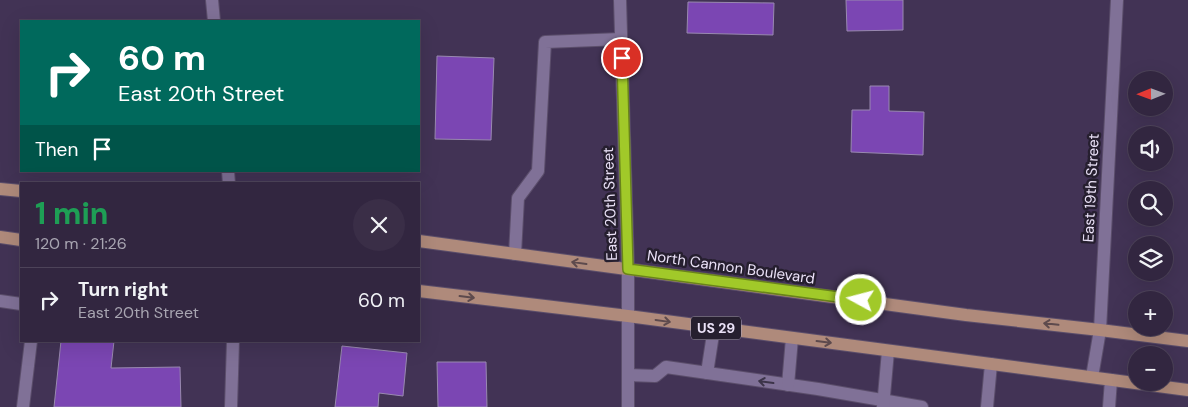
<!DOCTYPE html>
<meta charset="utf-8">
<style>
body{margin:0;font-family:"DM Sans",sans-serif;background:#3a2e47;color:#f1f3f6;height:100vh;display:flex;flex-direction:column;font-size:19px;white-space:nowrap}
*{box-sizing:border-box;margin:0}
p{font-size:16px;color:#a8a5b1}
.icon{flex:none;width:28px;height:28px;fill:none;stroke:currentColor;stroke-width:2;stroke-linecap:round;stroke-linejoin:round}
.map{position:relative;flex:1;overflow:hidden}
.details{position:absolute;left:20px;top:182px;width:400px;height:160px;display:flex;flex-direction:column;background:#322640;border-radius:0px;box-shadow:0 5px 20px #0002,0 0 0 1px #4d4359}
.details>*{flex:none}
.banner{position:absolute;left:20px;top:20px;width:400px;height:152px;border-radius:0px;box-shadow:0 5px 20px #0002,0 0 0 1px #4d4359;background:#00695c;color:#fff;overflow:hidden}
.needle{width:32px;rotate:269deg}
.controls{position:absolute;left:1128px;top:71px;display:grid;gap:10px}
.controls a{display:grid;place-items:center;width:45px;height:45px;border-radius:50%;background:#322640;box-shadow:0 5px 20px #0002,0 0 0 1px #4d4359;font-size:25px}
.pin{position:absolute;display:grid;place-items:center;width:42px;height:42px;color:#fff;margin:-21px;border:2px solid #fff;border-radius:50%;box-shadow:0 1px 5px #0007}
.me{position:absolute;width:55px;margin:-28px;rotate:277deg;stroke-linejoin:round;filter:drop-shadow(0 0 4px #0008)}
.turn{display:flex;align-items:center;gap:18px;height:105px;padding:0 15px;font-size:22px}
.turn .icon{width:65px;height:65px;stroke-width:2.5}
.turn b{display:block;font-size:35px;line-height:42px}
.then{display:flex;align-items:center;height:48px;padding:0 15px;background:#0003;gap:10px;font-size:19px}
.round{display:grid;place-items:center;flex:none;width:52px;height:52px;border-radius:26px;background:#3a2e47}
.headline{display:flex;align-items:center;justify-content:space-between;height:85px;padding:0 15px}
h1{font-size:30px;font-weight:800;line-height:38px;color:#1e9e55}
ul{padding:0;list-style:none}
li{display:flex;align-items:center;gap:15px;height:65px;padding:0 15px;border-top:1px solid #4d4359}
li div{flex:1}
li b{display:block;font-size:19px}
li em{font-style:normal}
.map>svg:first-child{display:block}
.building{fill:#7b46b3;stroke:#9989b0}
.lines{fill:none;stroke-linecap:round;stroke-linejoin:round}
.lane-casing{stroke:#5b4e6b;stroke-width:14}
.street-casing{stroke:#5b4e6b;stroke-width:14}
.primary-casing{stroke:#5b4e6b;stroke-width:14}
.lane{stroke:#807197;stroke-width:12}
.street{stroke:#807197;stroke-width:12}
.primary{stroke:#af8a7b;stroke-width:12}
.oneway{stroke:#5d4a4d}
.oneway2{stroke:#3c3449}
.route-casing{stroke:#69831b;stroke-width:12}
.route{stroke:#a1c929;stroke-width:9}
.labels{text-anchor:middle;stroke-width:5;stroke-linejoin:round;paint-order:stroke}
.shield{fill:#261f2f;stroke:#afa7bb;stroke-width:1}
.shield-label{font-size:14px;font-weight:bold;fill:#eae1f7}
.street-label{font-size:15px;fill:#eae1f7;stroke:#261f2f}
</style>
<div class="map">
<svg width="1188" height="407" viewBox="0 0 1188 407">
<rect width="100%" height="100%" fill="#423355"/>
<g class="building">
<polygon points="846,0 903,0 903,30 847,31"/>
<polygon points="688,2 774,3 773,35 687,33"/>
<polygon points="437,56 494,58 491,140 435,139"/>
<polygon points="870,86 889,86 889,111 924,112 923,155 851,152 852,110 870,110"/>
<polygon points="61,341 114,341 111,368 180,367 181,407 54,407"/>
<polygon points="342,346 407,353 403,396 379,393 378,407 335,407"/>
<polygon points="437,362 486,362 487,407 438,407"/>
</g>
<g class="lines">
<g class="lane-casing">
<g id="lane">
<polyline points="515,254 518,198 538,171 545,42 621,39"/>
<polyline points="0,301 21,304"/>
<polyline points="707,373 714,328"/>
<polyline points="628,375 655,376 666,367 818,389 922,407"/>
<polyline points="788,385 792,338"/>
<polyline points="23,407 31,341"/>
<polyline points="883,407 888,351"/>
<polyline points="987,407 991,364"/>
<polyline points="1109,407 1111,380"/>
</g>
</g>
<g class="street-casing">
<g id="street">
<polyline points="212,0 214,21"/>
<polyline points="620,0 628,269 628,407"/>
<polyline points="228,171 229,184"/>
<polyline points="1092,377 1100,330 1117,0"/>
<polyline points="231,407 233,341"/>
</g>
</g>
<g class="primary-casing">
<g id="primary">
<polyline points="0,189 21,191"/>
<polyline points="0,237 21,240"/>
<polyline points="419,241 966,315 1100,330 1188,341"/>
<polyline points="419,291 628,316 1188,390"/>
</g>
</g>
<use href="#lane" class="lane"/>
<use href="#street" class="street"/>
<use href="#primary" class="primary"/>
</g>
<defs><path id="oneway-shaft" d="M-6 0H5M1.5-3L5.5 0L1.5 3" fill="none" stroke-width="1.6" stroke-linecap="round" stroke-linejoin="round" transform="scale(1.25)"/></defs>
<g class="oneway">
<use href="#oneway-shaft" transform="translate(579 263) rotate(-172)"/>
<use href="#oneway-shaft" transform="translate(467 297) rotate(7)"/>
<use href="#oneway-shaft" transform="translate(663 321) rotate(8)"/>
<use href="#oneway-shaft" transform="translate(1051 324) rotate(-174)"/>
<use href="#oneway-shaft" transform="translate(824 342) rotate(7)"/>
</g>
<use class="oneway2" href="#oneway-shaft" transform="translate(766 382) rotate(-172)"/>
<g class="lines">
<g class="route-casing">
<polyline id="route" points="622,58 628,269 861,300"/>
</g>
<use href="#route" class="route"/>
</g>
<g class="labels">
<rect class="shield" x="691" y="316.5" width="50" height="23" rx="4"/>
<g class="shield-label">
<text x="716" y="333">US 29</text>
</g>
<g class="street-label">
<text transform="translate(1091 188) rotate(-87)" y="5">East 19th Street</text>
<text transform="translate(610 204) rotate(-92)" y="5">East 20th Street</text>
<text transform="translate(731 267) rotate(8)" y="5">North Cannon Boulevard</text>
</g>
</g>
</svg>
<div class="controls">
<a><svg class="needle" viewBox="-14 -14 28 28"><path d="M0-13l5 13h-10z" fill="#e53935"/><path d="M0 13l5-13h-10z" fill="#a8a5b1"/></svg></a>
<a><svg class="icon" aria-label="sound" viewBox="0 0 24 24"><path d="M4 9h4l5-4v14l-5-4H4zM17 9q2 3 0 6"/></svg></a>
<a><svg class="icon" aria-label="search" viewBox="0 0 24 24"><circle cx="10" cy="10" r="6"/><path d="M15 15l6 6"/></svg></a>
<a><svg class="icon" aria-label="layers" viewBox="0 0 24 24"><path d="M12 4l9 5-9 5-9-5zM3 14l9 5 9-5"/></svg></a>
<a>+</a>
<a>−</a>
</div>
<div class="pin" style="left:622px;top:58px;background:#d93025"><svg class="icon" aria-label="arrive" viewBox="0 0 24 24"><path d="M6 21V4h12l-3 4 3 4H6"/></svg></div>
<svg class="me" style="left:861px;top:300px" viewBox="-20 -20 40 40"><circle r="17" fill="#a1c929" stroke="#fff" stroke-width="3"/><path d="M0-11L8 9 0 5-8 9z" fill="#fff"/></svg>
<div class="banner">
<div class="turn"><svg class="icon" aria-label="right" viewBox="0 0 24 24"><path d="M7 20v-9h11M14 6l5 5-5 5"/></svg><div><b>60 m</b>East 20th Street</div></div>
<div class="then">Then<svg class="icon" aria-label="arrive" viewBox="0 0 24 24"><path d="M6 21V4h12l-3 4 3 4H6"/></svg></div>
</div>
<section class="details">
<div class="headline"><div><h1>1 min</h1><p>120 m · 21:26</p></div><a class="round"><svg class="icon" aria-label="close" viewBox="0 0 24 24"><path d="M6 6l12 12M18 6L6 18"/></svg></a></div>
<ul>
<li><svg class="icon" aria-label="right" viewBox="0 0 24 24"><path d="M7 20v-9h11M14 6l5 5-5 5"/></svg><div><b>Turn right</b><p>East 20th Street</p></div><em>60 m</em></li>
</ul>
</section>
</div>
